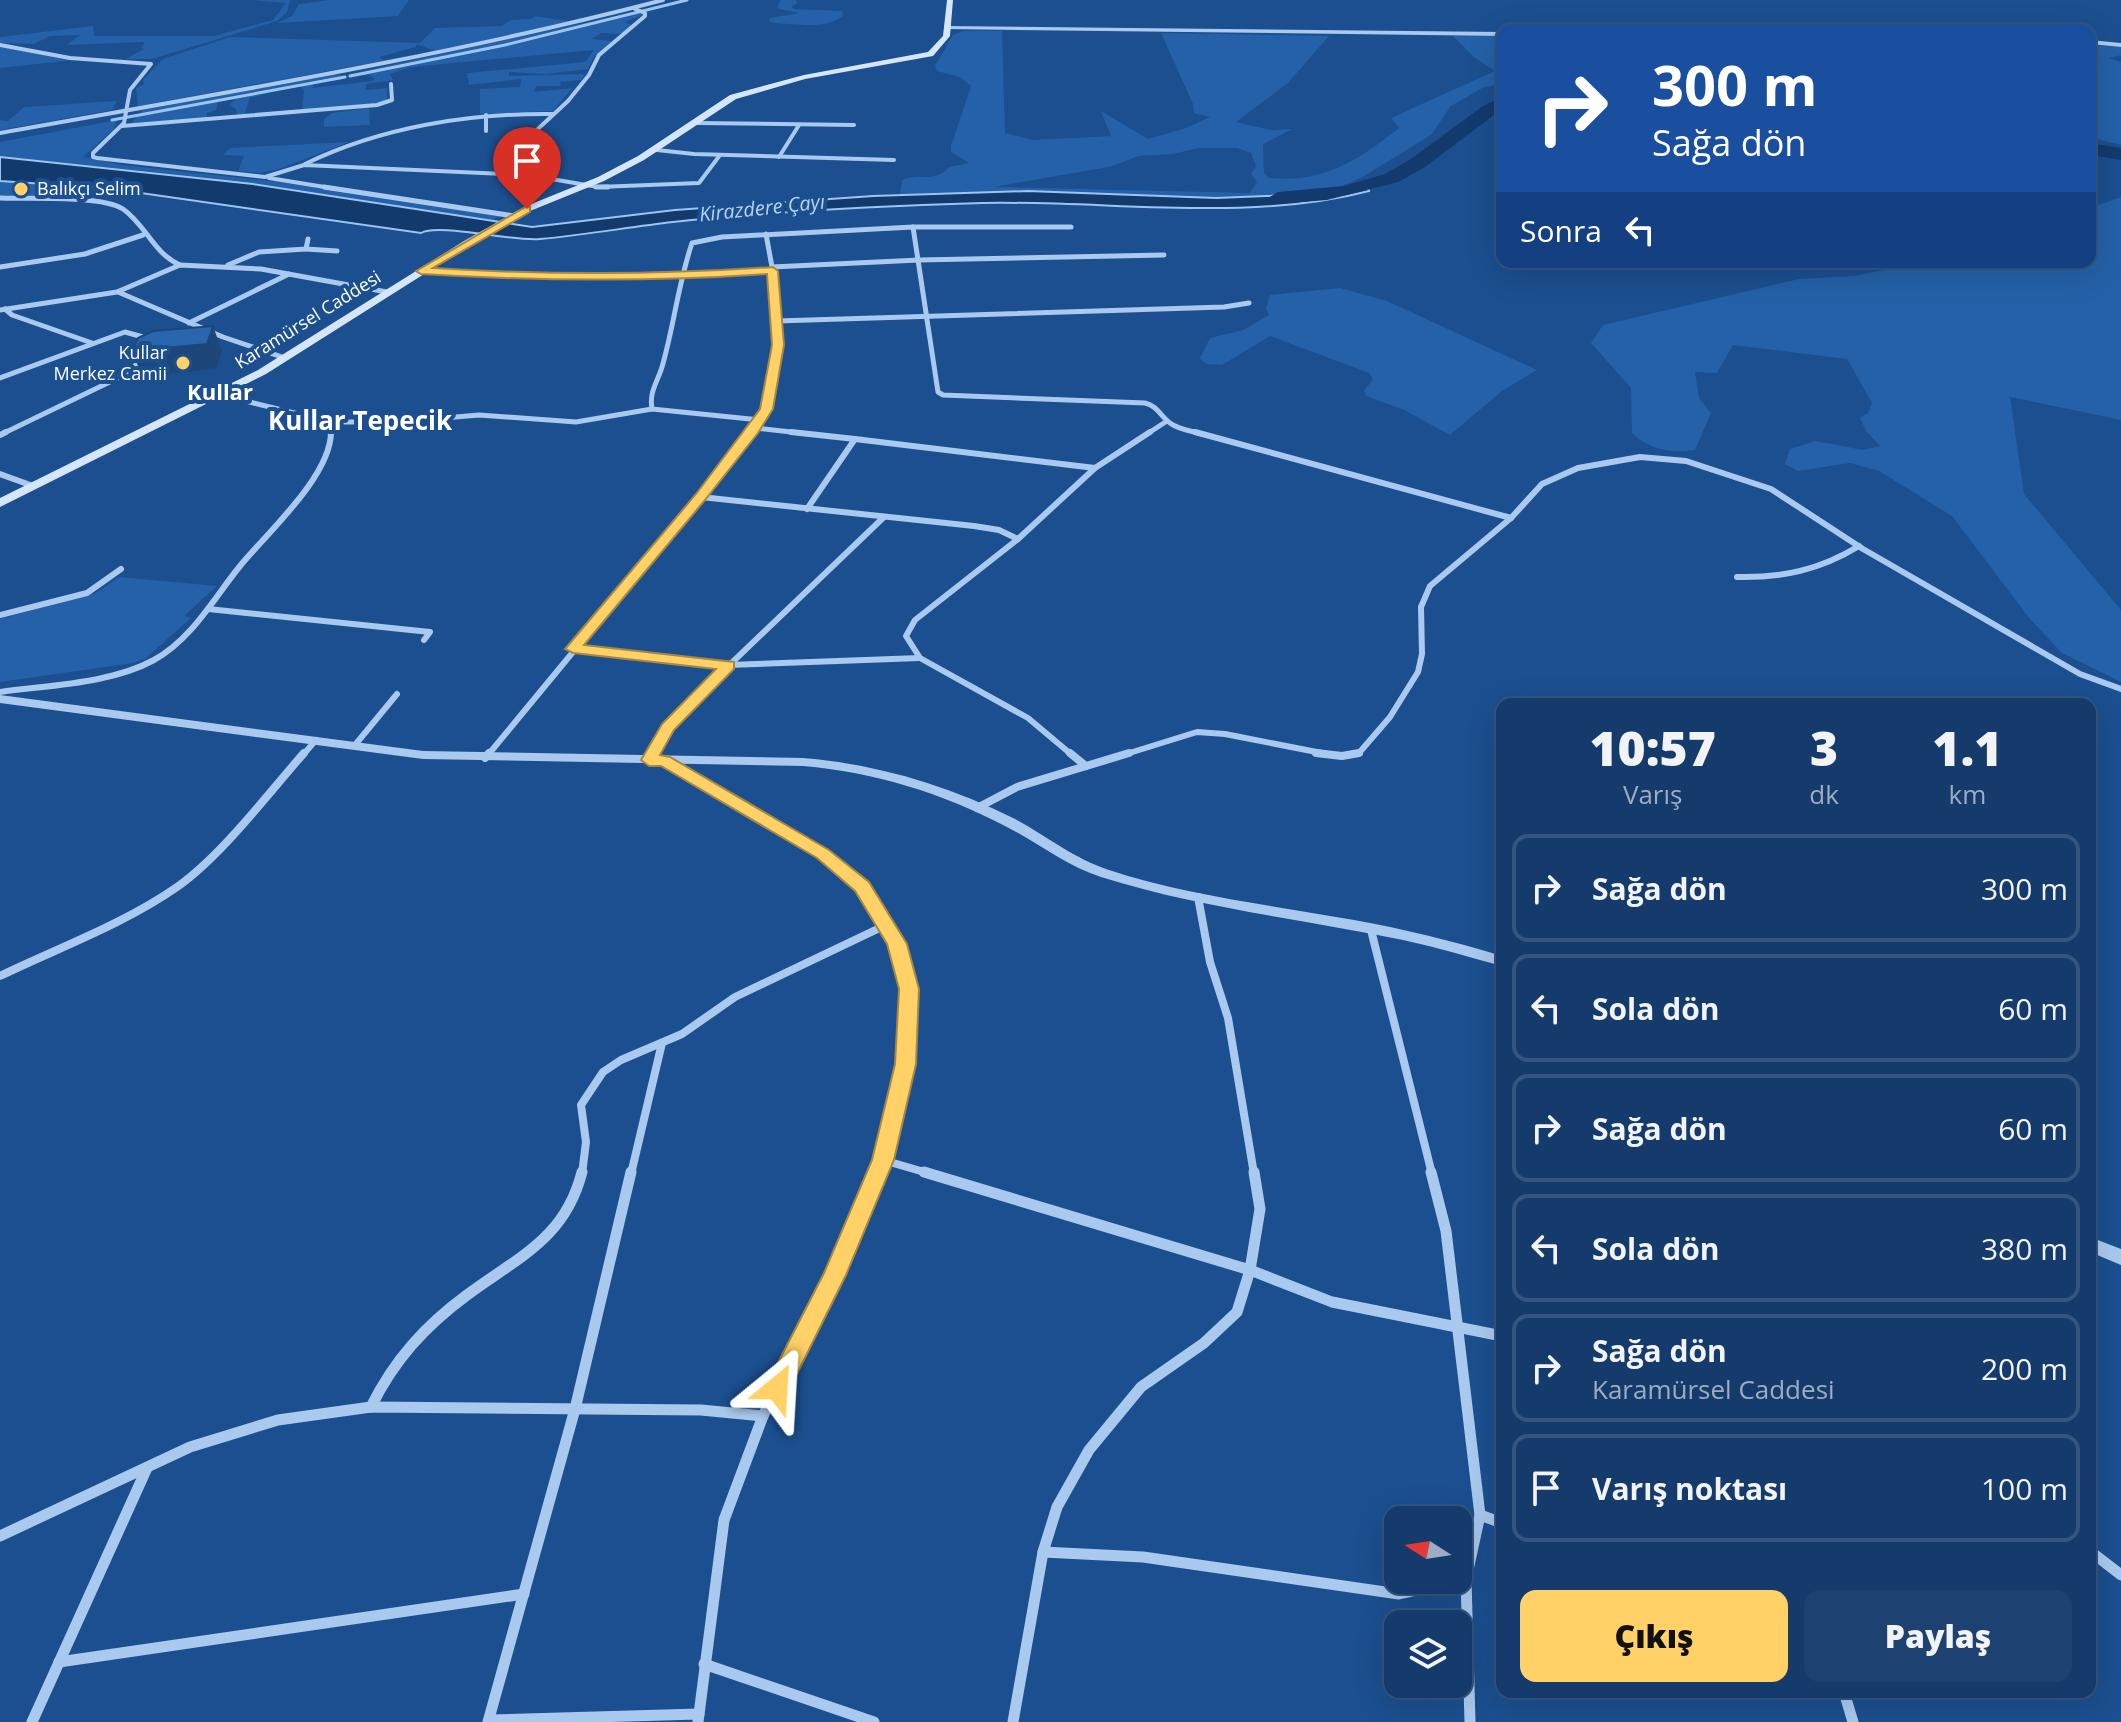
<!DOCTYPE html>
<html lang="tr">
<meta charset="utf-8">
<style>
body{margin:0;font-family:"Open Sans",sans-serif;background:#1d4271;color:#f1f3f6;height:100vh;display:flex;flex-direction:column;font-size:30px;white-space:nowrap}
*{box-sizing:border-box;margin:0}
p{font-size:26px;color:#9dadc1}
.icon{flex:none;width:44px;height:44px;fill:none;stroke:currentColor;stroke-width:2;stroke-linecap:round;stroke-linejoin:round}
.map{position:relative;flex:1;overflow:hidden}
.panel{position:absolute;left:1496px;top:698px;width:600px;height:1000px;display:flex;flex-direction:column;background:#143b6b;border-radius:16px;box-shadow:0 8px 32px #0002,0 0 0 2px #33557e}
.panel>*{flex:none}
.guide{position:absolute;left:1496px;top:24px;width:600px;height:244px;border-radius:16px;box-shadow:0 8px 32px #0002,0 0 0 2px #33557e;background:#1a4fa0;color:#fff;overflow:hidden}
.needle{width:52px;rotate:282deg}
.tools{position:absolute;left:1384px;top:1506px;display:grid;gap:16px}
.tools a{display:grid;place-items:center;width:88px;height:88px;border-radius:16px;background:#143b6b;box-shadow:0 8px 32px #0002,0 0 0 2px #33557e;font-size:40px}
.pin{position:absolute;display:grid;place-items:center;width:68px;height:68px;color:#fff;margin:-82px -34px;border-radius:50% 50% 50% 0;rotate:-45deg;box-shadow:0 0 8px #0007}
.pin .icon{rotate:45deg}
.me{position:absolute;width:88px;margin:-44px;rotate:27deg;stroke-linejoin:round;filter:drop-shadow(0 0 6px #0008)}
.turn{display:flex;align-items:center;gap:28px;height:168px;padding:0 24px;font-size:36px}
.turn .icon{width:104px;height:104px;stroke-width:2.5}
.turn b{display:block;font-size:56px;line-height:68px}
.then{display:flex;align-items:center;height:76px;padding:0 24px;background:#0003;gap:16px;font-size:30px}
.eta{display:flex;justify-content:space-evenly;align-items:center;height:136px;text-align:center}
.eta b{font-size:48px;font-weight:800;line-height:56px}
.cta{display:flex;gap:16px;margin-top:auto;padding:16px 24px}
.cta a{flex:1;height:92px;border-radius:16px;background:#ffd166;color:#111;font-size:32px;font-weight:800;line-height:92px;text-align:center}
.cta a+a{background:#1d4271;color:#f1f3f6}
ul{padding:0;list-style:none}
li{display:flex;align-items:center;gap:24px;height:108px;margin:0 16px 12px;padding:0 8px;border:4px solid #33557e;border-radius:16px}
li div{flex:1}
li b{display:block;font-size:30px}
li em{font-style:normal}
.map>svg:first-child{display:block}
.green{fill:#2461a8;fill-rule:evenodd}
.water{fill:#123a6d;stroke:#9cc4f0;stroke-width:2}
.lines{fill:none;stroke-linecap:round;stroke-linejoin:round}
.stream{stroke:#9cc4f0;stroke-width:3}
.river{fill:#123a6d;fill-rule:evenodd}
.minor-far4{stroke:#a9c9ee;stroke-width:4}
.minor-far3{stroke:#a9c9ee;stroke-width:5}
.minor-far2{stroke:#a9c9ee;stroke-width:6}
.minor-far1{stroke:#a9c9ee;stroke-width:8}
.minor{stroke:#a9c9ee;stroke-width:11}
.tertiary{fill:#a9c9ee;fill-rule:evenodd}
.secondary{fill:#d6e6fa;fill-rule:evenodd}
.shaded-wall{fill:#1d4779}
.building{fill:#2a66ad;stroke:#1d4779;stroke-width:2}
.route{fill:#ffd166;stroke:#a68842;stroke-width:2}
.poi-dot{fill:#ffd166;stroke:#1b4f8f;stroke-width:3}
.labels{text-anchor:middle;stroke-width:8;stroke-linejoin:round;paint-order:stroke}
.far-poi-label{font-size:18px;fill:#fff;stroke:#1b4f8f;text-anchor:start}
.far-street-label{font-size:18px;fill:#fff;stroke:#1b4f8f}
.far-water-label{font-size:20px;font-style:italic;fill:#b5d3f5;stroke:#1b4f8f}
.far-quarter-label{font-size:22px;font-weight:bold;fill:#fff;stroke:#1b4f8f}
.far-district-label{font-size:26px;font-weight:bold;fill:#fff;stroke:#1b4f8f}
</style>
<div class="map">
<svg width="2121" height="1722" viewBox="0 0 2121 1722">
<rect width="100%" height="100%" fill="#1b4f8f"/>
<g class="green">
<polygon points="252,0 290,0 287,12 277,21 152,59 125,59 144,49 141,48 145,42 67,45 80,35 50,36 34,44 0,43 0,37 93,26 94,36 214,36 273,20 286,3"/>
<polygon points="329,0 409,0 398,16 277,23 292,16 299,4"/>
<path d="M781,0H796L797,3L791,7L795,9L842,11L843,16C825,30 796,24 775,23L769,21L770,18L799,13L779,9L777,7Z"/>
<polygon points="635,12 643,15 625,22 632,25 621,34 601,33 592,39 612,41 594,57 588,69 545,74 509,72 509,76 585,74 581,80 560,82 561,86 536,86 534,92 572,88 553,111 480,114 480,89 520,87 521,79 469,85 467,73 585,62 594,50 410,67 390,74 393,80 366,84 366,90 387,88 387,100 382,103 302,111 304,90 299,85 250,98 244,115 237,114 236,109 229,105 235,100 233,99 218,102 216,110 207,113 207,118 131,123 143,110 333,75 341,75 344,79 314,83 312,88 372,81 375,79 370,75 351,77 349,74"/>
<polygon points="534,16 569,21 582,17 581,19 435,51 417,44 416,47 379,57 384,60 404,57 138,106 136,88 144,84 143,80 163,59 230,37 420,43 435,28 502,26 510,20 531,19"/>
<path d="M1002,31L1005,133L1033,140L1111,136L1101,111L1148,139L1186,128L1210,117L1194,113L1193,104L1161,33L1329,36L1288,83L1236,122L1271,130L1292,129L1263,144L1264,173L1269,178C1324,183 1357,161 1399,128L1391,118L1495,71L1474,57L1453,36H1502V84L1484,87L1451,106L1431,135L1361,178L1336,188L1276,193L1282,196L1163,198L1028,191L900,195L902,180C918,173 937,183 949,167L969,163L951,152V146L971,86L960,77L937,71L935,66L953,35L964,31ZM1198,148H1237L1251,153L1256,166L1251,174L1257,182L1250,193L993,187L1109,167L1139,156L1173,154Z"/>
<polygon points="2090,45 2121,47 2121,55 2109,58 2121,62 2121,145 2090,137"/>
<polygon points="0,46 74,60 0,68"/>
<polygon points="117,101 112,110 0,130 0,120 8,121 24,107"/>
<polygon points="369,108 370,125 324,127 324,119 332,113"/>
<polygon points="117,120 114,129 83,157 122,165 288,183 500,216 492,221 164,173 0,157 0,142"/>
<polygon points="349,142 279,169 260,173 238,171 244,156 223,155 230,148"/>
<polygon points="0,181 115,190 98,199 0,196"/>
<path d="M2121,197V420L2010,397L2024,494L2121,610V682L2062,653L2030,619L1952,516L1879,471L1850,463L1798,471L1785,464L1790,449L1816,441L1863,450L1880,446L1866,431L1860,418L1868,413L1872,403L1847,359L1733,345L1717,373L1695,372L1699,398L1711,413L1695,450C1670,453 1651,451 1632,433L1631,388L1591,343L1603,325L1799,279L1854,276L1925,262H2090V208Z"/>
<polygon points="1340,288 1387,301 1537,370 1502,391 1450,435 1404,410 1366,396 1364,390 1373,380 1369,373 1270,336 1222,365 1206,364 1200,358 1210,338 1243,330 1269,315 1266,309 1270,295"/>
<polygon points="119,577 217,586 184,616 191,618 146,658 133,663 0,682 0,619 94,594"/>
</g>
<path class="water" d="M0,157L253,184L532,227L675,210L873,196L1028,191L1216,198L1341,193L1367,187L1369,191C1246,223 1108,200 982,203C879,206 775,211 673,222C629,227 585,235 540,239C512,242 439,223 421,233L106,188L0,181Z"/>
<g class="lines">
<g class="stream">
<polyline points="350,76 505,45 687,0"/>
<polyline points="112,120 345,77"/>
</g>
<g class="river">
<polygon points="1502,97 1502,109 1425,167 1398,182 1327,200 1278,204 1268,198 1278,192 1344,186 1385,174 1411,159 1483,106"/>
<polygon points="2090,143 2121,148 2121,160 2090,155"/>
</g>
<g class="minor-far4">
<polyline points="0,45 70,58 151,64 130,90 124,123 93,153 93,157 97,158 265,177 304,165 528,175 598,187 699,183 720,155"/>
<polyline points="486,115 486,131"/>
<polyline points="696,123 854,125"/>
<polyline points="122,126 377,105 392,100 391,84"/>
<path d="M0,133C222,93 445,57 663,0"/>
<polyline points="657,150 694,154 894,160"/>
<polyline points="779,157 799,125"/>
<path d="M305,164C381,127 469,113 553,114"/>
<polyline points="506,174 526,140 568,101 589,75 599,55 645,16 645,13 635,9"/>
<polyline points="269,178 337,189"/>
</g>
<g class="minor-far3">
<polyline points="324,187 514,216"/>
<polyline points="596,187 608,187"/>
<path d="M0,198C28,199 102,195 123,209C146,225 153,253 180,265"/>
<polyline points="913,227 1071,227"/>
<polyline points="766,234 772,267"/>
<polyline points="306,249 337,251"/>
<polyline points="228,265 259,252 306,249 308,239"/>
<polyline points="0,267 85,254 143,235"/>
<polyline points="421,271 597,277 773,271 772,267 919,260 1164,255"/>
<polyline points="118,292 223,337 285,358"/>
<polyline points="5,309 12,315 92,343"/>
<polyline points="0,310 117,292 180,265 261,269 387,292"/>
<polyline points="777,321 1224,307 1249,303"/>
<polyline points="189,323 289,274"/>
<polyline points="0,378 125,332 150,339"/>
<polyline points="217,394 331,422 331,434"/>
<path d="M760,420L652,409C649,392 657,383 662,367C674,326 678,284 692,243L722,237L913,227L938,392L943,395L1145,403C1158,406 1160,416 1170,423C1179,430 1192,431 1202,434"/>
<polyline points="331,422 397,422 479,415 576,422 652,409"/>
<polyline points="755,428 809,434"/>
<polyline points="2,434 118,378 144,359"/>
<path d="M749,434C786,387 778,327 773,271"/>
<polyline points="1147,434 1167,421"/>
</g>
<g class="minor-far2">
<polyline points="791,432 855,439 807,509"/>
<polyline points="1195,432 1511,518"/>
<polyline points="0,435 6,432"/>
<polyline points="855,439 1095,468"/>
<polyline points="0,474 33,486"/>
<polyline points="1018,539 1095,468 1150,432"/>
<path d="M1737,577C1782,578 1820,570 1859,546"/>
<polyline points="208,609 430,632 424,640"/>
<polyline points="0,615 87,593 121,569"/>
<polyline points="573,649 728,665 920,658 906,636 915,620 1018,539 999,530 974,526 701,497"/>
<polyline points="920,658 1028,718 1072,755"/>
<path d="M0,692C49,685 110,684 154,660C192,639 214,598 240,566C267,533 331,476 331,432"/>
<polyline points="355,745 397,694"/>
<polyline points="303,755 316,740"/>
<polyline points="488,755 701,497 751,432"/>
<polyline points="652,755 668,727 695,698 884,517"/>
<polyline points="1123,755 1197,732 1225,734 1332,755"/>
<polyline points="1349,755 1359,753 1390,717 1418,672 1422,654 1421,607 1430,586 1511,518 1542,484 1578,468 1640,457 1686,461 1771,489 1863,549 2080,674 2121,689"/>
</g>
<g class="minor-far1">
<polyline points="1070,753 1086,766"/>
<polyline points="1316,753 1342,756 1359,753"/>
<polyline points="485,758 489,753"/>
<polyline points="649,760 653,753"/>
<polyline points="664,760 823,854 862,886 897,944 909,989 905,1064 877,1174"/>
<polyline points="977,808 1017,787 1129,753"/>
<polyline points="1198,897 1210,962 1228,1018 1254,1174"/>
<polyline points="1371,930 1432,1174"/>
<path d="M0,976C58,948 124,924 177,887C222,855 267,795 304,753"/>
<polyline points="883,1160 931,1174"/>
<polyline points="582,1174 586,1142 581,1105 603,1072 621,1060 682,1034 735,997 886,925"/>
<polyline points="631,1174 662,1043"/>
</g>
<g class="minor">
<polyline points="924,1172 1250,1270 1332,1302 1502,1336"/>
<path d="M371,1407C394,1360 425,1326 467,1295C518,1257 565,1239 582,1172"/>
<polyline points="1480,1515 1502,1523"/>
<polyline points="0,1536 190,1447 278,1420 371,1407 701,1410 763,1416"/>
<polyline points="2090,1551 2121,1575"/>
<polyline points="1043,1552 1143,1557 1399,1594 1466,1579 1480,1515 1446,1231 1431,1172"/>
<polyline points="1466,1579 1470,1722"/>
<polyline points="59,1662 524,1594"/>
<polyline points="704,1664 874,1722"/>
<polyline points="1844,1692 1853,1722"/>
<polyline points="489,1720 699,1714"/>
<polyline points="32,1722 147,1468"/>
<polyline points="488,1722 575,1409 631,1172"/>
<polyline points="698,1722 724,1520 763,1416 834,1275 878,1172"/>
<polyline points="1013,1722 1043,1552 1057,1507 1089,1450 1141,1387 1204,1343 1237,1312 1250,1270 1260,1209 1254,1172"/>
</g>
<g class="tertiary">
<polygon points="948,26 1502,32 1502,36 946,29"/>
<polygon points="2090,40 2121,43 2121,47 2090,44"/>
<path d="M0,695L423,751L803,758C876,764 947,785 1013,818C1045,835 1074,859 1109,870C1188,896 1272,905 1354,920C1404,929 1453,941 1502,956V966C1469,957 1436,947 1403,940C1302,919 1199,908 1101,877C1066,866 1037,842 1005,826C942,793 874,772 803,766L423,759L0,703Z"/>
<polygon points="2090,1237 2121,1249 2121,1265 2090,1252"/>
</g>
<polygon class="secondary" points="947,0 953,0 950,36 933,56 805,79 736,99 644,160 604,181 530,211 470,245 266,374 0,507 0,498 258,370 464,241 524,207 598,177 638,156 730,95 804,75 928,52 943,36"/>
</g>
<polygon class="shaded-wall" points="213,326 222,351 216,369 142,376 132,351"/>
<polygon class="building" points="213,326 207,344 132,351 138,338 153,331"/>
<path class="route" d="M527,206L530,207V212L433,268C547,275 659,275 773,267L778,271L784,345L773,409L758,433L705,500L584,645L734,662V669L674,730L660,755L670,757L829,850L869,882L907,944L919,989L916,1064L894,1160L846,1275L786,1396L777,1399L769,1396L765,1388L824,1273L872,1160L895,1064L899,989L887,944L855,891L817,858L661,766H649L641,760L662,724L716,669L573,653L565,649L696,494L760,409L772,345L767,274C652,282 537,281 421,274L416,271Z"/>
<g class="poi-dot">
<circle cx="21" cy="189" r="8"/>
<circle cx="183" cy="363" r="8"/>
</g>
<g class="labels">
<g class="far-poi-label">
<text x="37" y="195">Balıkçı Selim</text>
<text x="167" y="359" text-anchor="end">Kullar<tspan x="167" dy="21">Merkez Camii</tspan></text>
</g>
<g class="far-street-label">
<text transform="translate(308 320) rotate(-32)" y="6">Karamürsel Caddesi</text>
</g>
<g class="far-water-label">
<text transform="translate(762 208) rotate(-6)" y="7">Kirazdere Çayı</text>
</g>
<g class="far-quarter-label">
<text x="220" y="400">Kullar</text>
</g>
<g class="far-district-label">
<text x="360" y="430">Kullar Tepecik</text>
</g>
</g>
</svg>
<div class="tools">
<a><svg class="needle" viewBox="-14 -14 28 28"><path d="M0-13l5 13h-10z" fill="#e53935"/><path d="M0 13l5-13h-10z" fill="#9dadc1"/></svg></a>
<a><svg class="icon" aria-label="layers" viewBox="0 0 24 24"><path d="M12 4l9 5-9 5-9-5zM3 14l9 5 9-5"/></svg></a>
</div>
<div class="pin" style="left:527px;top:209px;background:#d93025"><svg class="icon" aria-label="arrive" viewBox="0 0 24 24"><path d="M6 21V4h12l-3 4 3 4H6"/></svg></div>
<svg class="me" style="left:777px;top:1388px" viewBox="-20 -20 40 40"><path d="M0-17L14 15 0 8-14 15z" fill="#ffd166" stroke="#fff" stroke-width="4"/></svg>
<div class="guide">
<div class="turn"><svg class="icon" aria-label="right" viewBox="0 0 24 24"><path d="M7 20v-9h11M14 6l5 5-5 5"/></svg><div><b>300 m</b>Sağa dön</div></div>
<div class="then">Sonra<svg class="icon" aria-label="left" viewBox="0 0 24 24"><path d="M17 20v-9H6M10 6l-5 5 5 5"/></svg></div>
</div>
<section class="panel">
<div class="eta">
<div><b>10:57</b><p>Varış</p></div>
<div><b>3</b><p>dk</p></div>
<div><b>1.1</b><p>km</p></div>
</div>
<ul>
<li><svg class="icon" aria-label="right" viewBox="0 0 24 24"><path d="M7 20v-9h11M14 6l5 5-5 5"/></svg><div><b>Sağa dön</b></div><em>300 m</em></li>
<li><svg class="icon" aria-label="left" viewBox="0 0 24 24"><path d="M17 20v-9H6M10 6l-5 5 5 5"/></svg><div><b>Sola dön</b></div><em>60 m</em></li>
<li><svg class="icon" aria-label="right" viewBox="0 0 24 24"><path d="M7 20v-9h11M14 6l5 5-5 5"/></svg><div><b>Sağa dön</b></div><em>60 m</em></li>
<li><svg class="icon" aria-label="left" viewBox="0 0 24 24"><path d="M17 20v-9H6M10 6l-5 5 5 5"/></svg><div><b>Sola dön</b></div><em>380 m</em></li>
<li><svg class="icon" aria-label="right" viewBox="0 0 24 24"><path d="M7 20v-9h11M14 6l5 5-5 5"/></svg><div><b>Sağa dön</b><p>Karamürsel Caddesi</p></div><em>200 m</em></li>
<li><svg class="icon" aria-label="arrive" viewBox="0 0 24 24"><path d="M6 21V4h12l-3 4 3 4H6"/></svg><div><b>Varış noktası</b></div><em>100 m</em></li>
</ul>
<div class="cta"><a>Çıkış</a><a>Paylaş</a></div>
</section>
</div>
